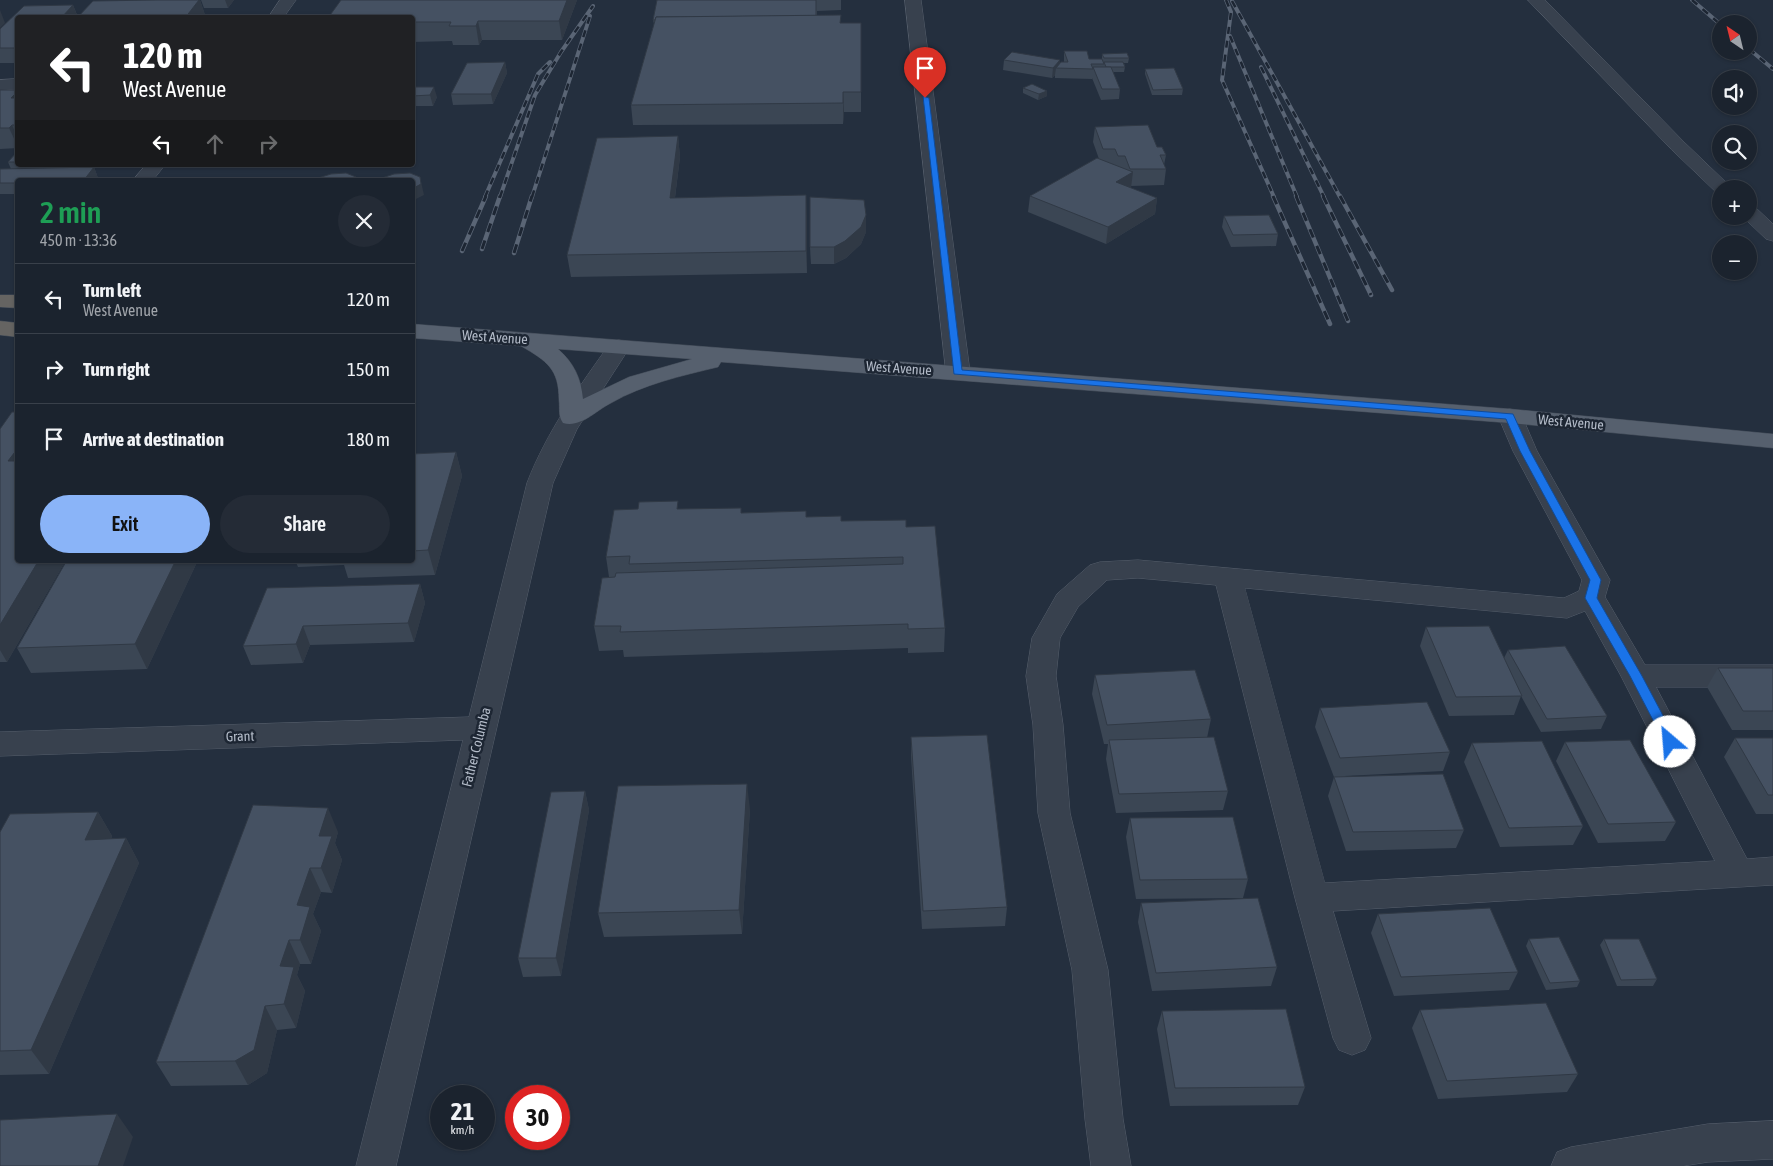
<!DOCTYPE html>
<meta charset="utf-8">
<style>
body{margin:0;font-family:"Asap Condensed",sans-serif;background:#242b36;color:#f1f3f6;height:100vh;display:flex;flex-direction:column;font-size:19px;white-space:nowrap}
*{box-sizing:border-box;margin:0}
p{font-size:16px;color:#a0a4aa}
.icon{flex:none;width:28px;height:28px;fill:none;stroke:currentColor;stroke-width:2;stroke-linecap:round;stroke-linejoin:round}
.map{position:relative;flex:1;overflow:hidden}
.side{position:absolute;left:15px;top:178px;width:400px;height:385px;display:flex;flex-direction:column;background:#1b232e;border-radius:5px;box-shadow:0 1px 4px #0004,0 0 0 1px #39404a}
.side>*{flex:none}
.banner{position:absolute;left:15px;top:15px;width:400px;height:152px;border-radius:5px;box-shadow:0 1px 4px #0004,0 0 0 1px #39404a;background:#202124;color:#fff;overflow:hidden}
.needle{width:32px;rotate:325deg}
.tools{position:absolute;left:1712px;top:15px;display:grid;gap:10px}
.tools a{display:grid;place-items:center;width:45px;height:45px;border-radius:50%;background:#1b232e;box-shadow:0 1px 4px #0004,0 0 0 1px #39404a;font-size:25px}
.speed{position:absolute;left:430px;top:1085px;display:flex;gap:10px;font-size:25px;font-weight:700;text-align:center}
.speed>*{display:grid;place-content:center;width:65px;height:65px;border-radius:50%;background:#1b232e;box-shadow:0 1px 4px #0004,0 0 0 1px #39404a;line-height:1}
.speed small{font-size:12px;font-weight:400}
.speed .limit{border:8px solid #d22;background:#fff;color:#111}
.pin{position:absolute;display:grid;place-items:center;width:42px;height:42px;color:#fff;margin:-51px -21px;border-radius:50% 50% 50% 0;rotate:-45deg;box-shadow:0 0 5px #0007}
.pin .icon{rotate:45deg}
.me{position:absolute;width:55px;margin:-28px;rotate:333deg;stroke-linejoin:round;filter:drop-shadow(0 0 4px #0008)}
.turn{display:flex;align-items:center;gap:18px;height:105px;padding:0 25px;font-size:22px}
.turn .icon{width:65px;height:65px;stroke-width:2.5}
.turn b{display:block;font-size:35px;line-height:42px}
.lanes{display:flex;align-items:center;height:48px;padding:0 25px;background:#0003;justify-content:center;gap:25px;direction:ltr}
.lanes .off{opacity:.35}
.round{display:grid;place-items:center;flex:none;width:52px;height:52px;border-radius:26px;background:#242b36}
.head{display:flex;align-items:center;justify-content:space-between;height:85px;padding:0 25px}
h1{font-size:30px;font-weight:600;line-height:38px;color:#1e9e55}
.cta{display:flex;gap:10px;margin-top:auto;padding:10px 25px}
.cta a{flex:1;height:58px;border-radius:30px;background:#8ab4f8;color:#111;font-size:20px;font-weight:600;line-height:58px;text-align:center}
.cta a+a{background:#242b36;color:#f1f3f6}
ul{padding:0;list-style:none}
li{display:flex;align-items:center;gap:15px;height:70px;padding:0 25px;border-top:1px solid #39404a}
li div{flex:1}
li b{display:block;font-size:19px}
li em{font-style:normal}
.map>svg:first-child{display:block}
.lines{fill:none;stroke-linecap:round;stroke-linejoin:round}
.minor-casing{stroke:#565f6c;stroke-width:1}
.primary-casing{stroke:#414a57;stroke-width:1}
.trunk-casing{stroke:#434c59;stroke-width:1}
.minor{fill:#38414e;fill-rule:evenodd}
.primary{fill:#56606e;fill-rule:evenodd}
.trunk{fill:#656462;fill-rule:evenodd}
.rail-far1-casing{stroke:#5a6575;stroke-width:4}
.rail-casing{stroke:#5a6575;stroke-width:4.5}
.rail-far1{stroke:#1d2633;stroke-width:2.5;stroke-dasharray:7;stroke-linecap:butt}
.rail{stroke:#1d2633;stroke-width:3;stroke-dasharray:9;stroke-linecap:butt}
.wall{fill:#3b4654}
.shaded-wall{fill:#303945}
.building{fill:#455162;stroke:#303945}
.route{fill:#1a73e8;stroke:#114b97}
.labels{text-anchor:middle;stroke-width:5;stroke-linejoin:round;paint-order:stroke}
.street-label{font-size:14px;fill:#b4bcc9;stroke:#1d2633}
</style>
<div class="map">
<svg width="1773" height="1166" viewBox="0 0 1773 1166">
<rect width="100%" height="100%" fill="#242f3e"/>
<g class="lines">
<g class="minor-casing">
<g id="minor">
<polygon points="280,0 296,0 283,18 268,18"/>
<polygon points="905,0 921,0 970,372 966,377 958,379 950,377 946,372"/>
<polygon points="1528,0 1545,0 1684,142 1733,189 1721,189 1721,194 1717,193 1672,150"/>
<polygon points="18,79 18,89 0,90 0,80"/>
<polygon points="146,165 165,165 153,180 133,180"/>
<polygon points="1749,206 1756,208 1773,224 1773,241 1766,239 1742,216 1749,216"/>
<path d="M619,340L627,342L630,347L577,429L553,483L396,1166H356L463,740L0,756V732L469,717L527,483C547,431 579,387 611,342Z"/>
<path d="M1510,409L1518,411L1522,416L1537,451L1610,580L1605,597L1645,665H1773V687H1656L1747,859L1773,857V885L1333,911L1371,1038L1365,1050L1352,1055L1339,1050L1333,1038L1295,898L1216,585L1138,578L1107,580L1078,607L1060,638L1056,676L1063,725L1070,813L1108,970L1123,1119L1131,1166H1091L1085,1119L1072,970L1038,813L1033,725L1026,676L1032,638L1057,594L1090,565L1100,562L1138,560L1564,598L1579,591L1582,580L1513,451L1498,416L1502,411ZM1245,588L1567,618L1585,611L1621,676L1715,861L1325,883Z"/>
<polygon points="1773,1121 1773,1159 1708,1162 1683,1166 1551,1166 1557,1152 1571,1147 1708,1124"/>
</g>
</g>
<g class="primary-casing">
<path id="primary" d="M412,324L1510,409L1773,434V448L1510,423L721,362L718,367C681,376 644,384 611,403C595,411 581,428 563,423C558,416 560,409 559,400C559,369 547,361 521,346L412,338ZM558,349L692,359L629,377L583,399C581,378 574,363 558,349Z"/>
</g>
<g class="trunk-casing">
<g id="trunk">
<polygon points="0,295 18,295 18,308 0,307"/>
<polygon points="0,321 18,323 18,337 0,335"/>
</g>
</g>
<use href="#minor" class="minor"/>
<use href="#primary" class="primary"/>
<use href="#trunk" class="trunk"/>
<g class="rail-far1-casing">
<g id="rail-far1">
<polyline points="1226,0 1231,12 1222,80 1274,197"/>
<polyline points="1692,0 1721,25"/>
<polyline points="1232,1 1340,197"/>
<polyline points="1230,36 1297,197"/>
<polyline points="1749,49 1773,69"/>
<polyline points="1261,67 1324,197"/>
<polyline points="485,197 538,74 550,62"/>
<polyline points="500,197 535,95 561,52 593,6"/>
<polyline points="532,197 590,16"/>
</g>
</g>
<g class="rail-casing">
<g id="rail">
<polyline points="1273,196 1330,324"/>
<polyline points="1296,196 1348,321"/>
<polyline points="1323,196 1371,295"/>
<polyline points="1340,196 1392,290"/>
<polyline points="482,249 500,196"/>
<polyline points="462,251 486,196"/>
<polyline points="514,253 532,196"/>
</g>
</g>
<use href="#rail-far1" class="rail-far1"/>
<use href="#rail" class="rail"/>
</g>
<g class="wall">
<polygon points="124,0 200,0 206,18 18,18 18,63 0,63 0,29 24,6 73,5 78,17 93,1 125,1"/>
<polygon points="201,0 234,0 228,8 204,8"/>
<polygon points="577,0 562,40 482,40 479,45 453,45 452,41 412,42 412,18"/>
<polygon points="657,0 841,0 841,10 817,11 817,16 841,23 861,23 861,112 844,112 843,124 633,125 631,105 654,24 653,20"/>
<polygon points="1064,51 1089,59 1102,59 1102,54 1129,58 1128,63 1124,63 1125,67 1124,72 1113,72 1120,89 1119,99 1101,100 1092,78 1092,79 1055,78 1055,75 1052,78 1003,70 1004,60 1060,63 1064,62"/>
<polygon points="505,62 507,73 493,104 453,105 451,94"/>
<polygon points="1145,69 1183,89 1182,95 1152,95 1145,74"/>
<polygon points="412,87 437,97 433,106 412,106"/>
<polygon points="1023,88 1047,91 1047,96 1038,100 1023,93"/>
<polygon points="0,90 18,90 18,148 0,149"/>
<polygon points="1095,127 1166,155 1164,165 1166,169 1164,185 1131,186 1131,188 1157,198 1155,214 1106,244 1028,212 1030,196 1099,159 1093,142"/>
<polygon points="678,136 680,157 675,198 807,216 807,273 571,277 567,255"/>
<polygon points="17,152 18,165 73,165 71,168 94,167 98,178 97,180 18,180 18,194 0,194 0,169 11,169 8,162"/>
<polygon points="1224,216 1278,234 1276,246 1231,247 1222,227"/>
<polygon points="866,232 861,244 846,258 834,264 811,264 810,247"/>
<polygon points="0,429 18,560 66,560 7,662 0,662"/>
<polygon points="456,452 462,476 435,575 348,578 344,565 298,567 295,560 412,560 412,454"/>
<polygon points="679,509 741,513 806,511 806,517 841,521 906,527 945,628 944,652 908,653 908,648 624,657 623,650 599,651 594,626 609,577 606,557"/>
<polygon points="67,560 198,560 147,669 31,673 17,648"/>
<polygon points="420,584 425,603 414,642 310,645 303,663 251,665 243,646"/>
<polygon points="1426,627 1504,658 1508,650 1607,716 1601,729 1541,732 1521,696 1514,715 1449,716 1420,646"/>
<polygon points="1718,668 1773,668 1773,730 1732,730 1707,687"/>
<polygon points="1095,675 1211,719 1207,738 1228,791 1223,810 1116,813 1106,759 1108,744 1104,744 1092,694"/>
<polygon points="1320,708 1450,752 1443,771 1345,776 1464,830 1456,848 1346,851 1328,796 1334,777 1315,727"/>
<polygon points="911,737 1007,907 1005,926 922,929 911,756"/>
<polygon points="1735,738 1773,738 1773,814 1756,814 1724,757"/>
<polygon points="1565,742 1676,822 1665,841 1598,843 1556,761"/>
<polygon points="1472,743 1583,826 1573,845 1500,847 1464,762"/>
<polygon points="585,791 589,810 561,976 523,977 518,958"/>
<polygon points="750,809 742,934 604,937 598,913"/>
<polygon points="98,812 112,836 111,839 126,838 139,863 49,1074 0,1075 0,832"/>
<polygon points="1130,818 1248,879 1243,898 1136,899 1126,837"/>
<polygon points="338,832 335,843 342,860 332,893 321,892 313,914 321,931 311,964 300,964 297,975 305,991 296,1028 277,1030 267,1073 248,1085 171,1086 156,1062"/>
<polygon points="1141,903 1277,967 1271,986 1152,991 1138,922"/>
<polygon points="1378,914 1518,972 1509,990 1394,996 1371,933"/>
<polygon points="1529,939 1580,981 1577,987 1546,990 1526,946"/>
<polygon points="1604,939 1657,979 1653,986 1617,986 1600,945"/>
<polygon points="1420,1010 1578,1074 1567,1092 1438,1099 1412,1028"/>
<polygon points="1162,1011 1305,1087 1298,1105 1170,1106 1157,1029"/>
</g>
<g class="shaded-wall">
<polygon points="199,0 200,0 206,18 185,18"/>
<polygon points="225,0 234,0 228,8"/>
<polygon points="567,0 577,0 562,40 559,21"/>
<polygon points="73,5 78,18 61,18"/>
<polygon points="0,10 5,23 0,28"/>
<polygon points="478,21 482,40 479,45 476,26"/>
<polygon points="1060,60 1060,68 1056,68 1055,75 1052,78 1053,68"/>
<polygon points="505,62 507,73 493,104 491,94"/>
<polygon points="434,87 437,97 433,106 430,95"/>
<polygon points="18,91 18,115 11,98"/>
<polygon points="1047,91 1047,96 1038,100 1039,94"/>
<polygon points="843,92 844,112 843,124"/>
<polygon points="12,125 18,139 18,147 9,128"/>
<polygon points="678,136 680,157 672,220 670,198"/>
<polygon points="64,165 73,165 67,172"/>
<polygon points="94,167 98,178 97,180 84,180"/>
<polygon points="1133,172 1131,188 1116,182"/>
<polygon points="420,177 424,195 412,201 412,189"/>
<polygon points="806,195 807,216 807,273 806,251"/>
<polygon points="1157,198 1155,214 1106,244 1108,227"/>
<polygon points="866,215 866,232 861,244 846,258 834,264 834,247"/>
<polygon points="18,448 18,479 8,461"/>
<polygon points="456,452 462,476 435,575 428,550"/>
<polygon points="39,560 66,560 7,662 0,650 0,625"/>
<polygon points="176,560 198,560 147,669 135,644"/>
<polygon points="420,584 425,603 414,642 408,623"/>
<polygon points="303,626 310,645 303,663 296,644"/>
<polygon points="747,784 750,809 742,934 739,910"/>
<polygon points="585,791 589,810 561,976 556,958"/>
<polygon points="328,808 338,832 335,843 342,860 332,893 321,868 319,836"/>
<polygon points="98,812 112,836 99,864 85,840"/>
<polygon points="126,838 139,863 49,1074 31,1050"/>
<polygon points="310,868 321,892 313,914 321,931 311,964 300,940 297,905"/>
<polygon points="289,940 300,964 297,975 305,991 296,1028 284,1004 280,966"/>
<polygon points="265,1006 277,1030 267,1073 248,1085 235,1061"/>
<polygon points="117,1114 133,1137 123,1166 98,1166"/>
</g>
<g class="building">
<polygon points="157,0 199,0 185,18 77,18 93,1"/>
<polygon points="341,0 567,0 559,21 478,21 476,26 449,26 451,22 412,22 412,18 328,18"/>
<polygon points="657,0 816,0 816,16 656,17 655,20 653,20"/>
<polygon points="73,5 61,18 18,18 18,48 0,48 0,29 24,6"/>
<polygon points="841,15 840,23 861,23 861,92 843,92 843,103 631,105 656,17"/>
<polygon points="1064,51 1087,51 1089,59 1102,59 1104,64 1091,64 1093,69 1056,68 1061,62 1068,62"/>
<polygon points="1012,52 1060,60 1053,68 1004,60"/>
<polygon points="1127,53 1129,58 1104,58 1102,54"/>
<polygon points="505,62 491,94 451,94 467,63"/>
<polygon points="1104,62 1123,62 1125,67 1106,67"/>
<polygon points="1093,67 1111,67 1120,89 1102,89"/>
<polygon points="1174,68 1183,89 1153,90 1145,69"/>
<polygon points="1032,84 1047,91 1039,94 1023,88"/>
<polygon points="412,87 434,87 430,95 412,96"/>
<polygon points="0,90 18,90 18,91 11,98 18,98 18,125 12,125 9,128 0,128"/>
<polygon points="1148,125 1157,147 1162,147 1166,155 1160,155 1166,169 1130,169 1125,156 1118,156 1115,149 1103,149 1095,127"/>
<polygon points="678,136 670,198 806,195 806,251 567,255 597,138"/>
<polygon points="17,152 18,162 8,162"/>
<polygon points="1097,158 1133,172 1116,182 1157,198 1108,227 1030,196"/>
<polygon points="94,167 84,180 18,180 18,183 0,183 0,169"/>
<polygon points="346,173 356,177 358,180 316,180 318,178 331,174"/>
<polygon points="410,173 420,177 421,184 412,189 412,180 379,180 382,178 394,174"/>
<polygon points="810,197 864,200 866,215 861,227 845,241 834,247 810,247"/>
<polygon points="1269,215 1278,234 1233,235 1224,216"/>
<polygon points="12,412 18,412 18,448 8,461 18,461 18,560 39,560 0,625 0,429"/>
<polygon points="456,452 428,550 412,551 412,454"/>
<polygon points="678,501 677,509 741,508 741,513 806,511 806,517 841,516 841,521 906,520 906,527 935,526 945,628 908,629 908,624 620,632 621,626 594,626 602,578 615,577 616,573 903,564 903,557 629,564 630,556 606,557 614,510 638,509 639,502"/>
<polygon points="67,560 176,560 135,644 17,648"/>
<polygon points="420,584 408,623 303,626 296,644 243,646 267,588"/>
<polygon points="1489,626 1522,696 1456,697 1426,627"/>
<polygon points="1565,646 1607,716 1547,719 1508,650"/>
<polygon points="1718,668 1773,668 1773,711 1743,711"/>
<polygon points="1195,670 1211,719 1107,725 1095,675"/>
<polygon points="1427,702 1450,752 1340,758 1320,708"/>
<polygon points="987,735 1007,907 923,911 911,737"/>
<polygon points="1214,737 1228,791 1119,794 1109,740"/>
<polygon points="1735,738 1773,738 1773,795 1768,795"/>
<polygon points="1630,740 1676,822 1608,824 1565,742"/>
<polygon points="1542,741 1583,826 1509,828 1472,743"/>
<polygon points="1443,774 1464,830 1353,832 1334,777"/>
<polygon points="747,784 739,910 598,913 618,786"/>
<polygon points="585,791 556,958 518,958 551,792"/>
<polygon points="253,805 328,808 319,836 332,836 321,868 310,868 297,905 310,907 300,940 289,940 280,966 294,967 284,1004 265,1006 254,1050 235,1061 156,1062"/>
<polygon points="98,812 85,840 126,838 31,1050 0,1051 0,832 10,814"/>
<polygon points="1233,817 1248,879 1140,880 1130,818"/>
<polygon points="1258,898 1277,967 1156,973 1141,903"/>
<polygon points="1490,908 1518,972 1401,977 1378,914"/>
<polygon points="1559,937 1580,981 1550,983 1529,939"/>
<polygon points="1604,939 1639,939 1657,979 1621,980"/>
<polygon points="1546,1003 1578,1074 1447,1081 1420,1010"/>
<polygon points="1286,1009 1305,1087 1175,1088 1162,1011"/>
<polygon points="117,1114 98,1166 0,1166 0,1120"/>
</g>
<polygon class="route" points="923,96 929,98 962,370 1513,414 1530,451 1601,580 1597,598 1642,676 1677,742 1675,745 1666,745 1630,676 1585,598 1590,580 1520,451 1506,419 954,374"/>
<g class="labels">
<g class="street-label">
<text transform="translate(495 337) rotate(4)" y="5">West Avenue</text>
<text transform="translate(899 368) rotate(4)" y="5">West Avenue</text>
<text transform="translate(1571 422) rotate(5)" y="5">West Avenue</text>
<text transform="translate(240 736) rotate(-2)" y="5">Grant</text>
<text transform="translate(476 747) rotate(-76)" y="5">Father Columba</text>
</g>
</g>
</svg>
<div class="tools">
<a><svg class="needle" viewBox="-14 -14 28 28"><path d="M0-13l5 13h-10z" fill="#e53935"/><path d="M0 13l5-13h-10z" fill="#a0a4aa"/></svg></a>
<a><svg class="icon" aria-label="sound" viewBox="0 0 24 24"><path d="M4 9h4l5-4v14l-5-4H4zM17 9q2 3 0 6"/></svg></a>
<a><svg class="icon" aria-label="search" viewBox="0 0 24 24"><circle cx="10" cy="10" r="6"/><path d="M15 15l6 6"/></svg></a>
<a>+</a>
<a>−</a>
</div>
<div class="speed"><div>21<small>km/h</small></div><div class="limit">30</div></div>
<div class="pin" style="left:925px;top:98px;background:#d93025"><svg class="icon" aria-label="arrive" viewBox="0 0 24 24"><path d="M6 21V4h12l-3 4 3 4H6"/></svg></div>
<svg class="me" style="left:1670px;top:742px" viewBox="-20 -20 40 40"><circle r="19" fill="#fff"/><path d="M0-13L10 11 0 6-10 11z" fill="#1a73e8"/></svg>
<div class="banner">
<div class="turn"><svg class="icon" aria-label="left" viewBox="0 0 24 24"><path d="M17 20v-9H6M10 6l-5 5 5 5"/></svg><div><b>120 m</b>West Avenue</div></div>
<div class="lanes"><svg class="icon" aria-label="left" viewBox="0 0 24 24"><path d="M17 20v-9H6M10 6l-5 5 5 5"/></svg><svg class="icon off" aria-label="ahead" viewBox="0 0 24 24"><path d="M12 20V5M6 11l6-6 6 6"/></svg><svg class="icon off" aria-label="right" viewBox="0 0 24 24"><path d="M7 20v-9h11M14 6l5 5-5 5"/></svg></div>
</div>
<section class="side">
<div class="head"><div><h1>2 min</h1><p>450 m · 13:36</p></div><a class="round"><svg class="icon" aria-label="close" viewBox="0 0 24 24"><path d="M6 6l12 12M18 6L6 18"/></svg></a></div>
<ul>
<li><svg class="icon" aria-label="left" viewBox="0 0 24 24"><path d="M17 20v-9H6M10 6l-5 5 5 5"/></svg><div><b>Turn left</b><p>West Avenue</p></div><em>120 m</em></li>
<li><svg class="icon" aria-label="right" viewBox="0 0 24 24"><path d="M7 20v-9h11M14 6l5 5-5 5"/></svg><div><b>Turn right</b></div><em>150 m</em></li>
<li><svg class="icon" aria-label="arrive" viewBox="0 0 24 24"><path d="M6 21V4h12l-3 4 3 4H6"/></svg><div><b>Arrive at destination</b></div><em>180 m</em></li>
</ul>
<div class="cta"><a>Exit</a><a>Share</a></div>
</section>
</div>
